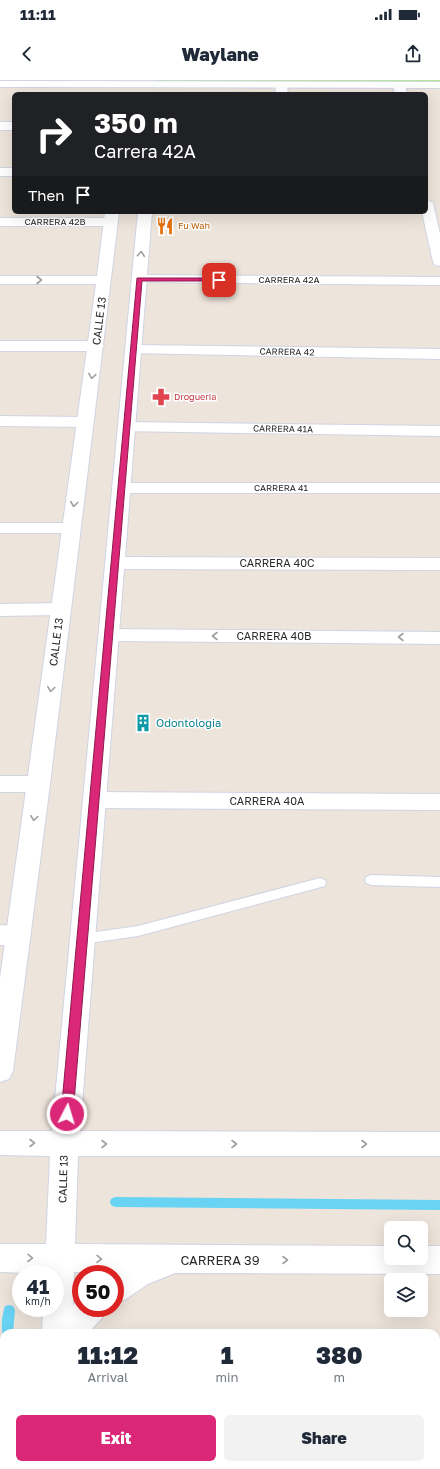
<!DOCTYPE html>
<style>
body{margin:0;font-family:"Golos Text",sans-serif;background:#f2f2f3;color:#1f2937;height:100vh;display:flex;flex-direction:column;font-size:15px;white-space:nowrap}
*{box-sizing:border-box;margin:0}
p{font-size:13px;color:#747a83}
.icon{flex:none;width:22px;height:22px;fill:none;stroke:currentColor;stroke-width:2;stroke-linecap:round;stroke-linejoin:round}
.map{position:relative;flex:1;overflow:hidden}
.panel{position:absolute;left:0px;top:1249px;width:440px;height:140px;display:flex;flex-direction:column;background:#fff;border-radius:12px 12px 0 0;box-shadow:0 4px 16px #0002}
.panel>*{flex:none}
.hud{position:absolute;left:12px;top:12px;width:416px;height:122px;border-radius:6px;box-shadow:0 4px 16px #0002;background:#202124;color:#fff;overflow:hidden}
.tools{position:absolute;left:384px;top:1141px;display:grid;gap:8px}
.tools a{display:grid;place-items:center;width:44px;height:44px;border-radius:6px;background:#fff;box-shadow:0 4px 16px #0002;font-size:20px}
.speed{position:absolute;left:12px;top:1185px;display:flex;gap:8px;font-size:20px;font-weight:700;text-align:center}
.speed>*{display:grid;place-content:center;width:52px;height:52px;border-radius:50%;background:#fff;box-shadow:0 4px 16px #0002;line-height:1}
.speed small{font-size:10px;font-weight:400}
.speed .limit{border:6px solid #d22;background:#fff;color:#111}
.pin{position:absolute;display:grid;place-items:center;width:34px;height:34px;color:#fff;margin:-17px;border-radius:8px;box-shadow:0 2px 6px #0006}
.me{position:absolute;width:44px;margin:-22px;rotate:5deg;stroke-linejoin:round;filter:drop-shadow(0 0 3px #0008)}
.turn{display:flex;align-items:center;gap:14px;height:84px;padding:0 16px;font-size:18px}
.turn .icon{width:52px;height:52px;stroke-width:2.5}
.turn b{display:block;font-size:28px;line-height:34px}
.then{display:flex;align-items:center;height:38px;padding:0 16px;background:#0003;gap:8px;font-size:15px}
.eta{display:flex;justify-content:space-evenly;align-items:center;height:68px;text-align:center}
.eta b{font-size:24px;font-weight:800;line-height:28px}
.button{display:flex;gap:8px;margin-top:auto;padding:8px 16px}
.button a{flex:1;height:46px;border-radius:6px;background:#db2777;color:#fff;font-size:16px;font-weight:800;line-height:46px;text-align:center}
.button a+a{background:#f2f2f3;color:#1f2937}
.status{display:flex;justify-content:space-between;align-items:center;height:28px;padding:0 20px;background:#fff;direction:ltr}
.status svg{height:11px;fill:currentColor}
header{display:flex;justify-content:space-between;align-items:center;height:52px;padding:0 16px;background:#fff;font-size:18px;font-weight:800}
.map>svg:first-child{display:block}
.green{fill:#b3e695}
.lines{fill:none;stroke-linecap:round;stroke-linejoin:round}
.stream{fill:#69d3f4;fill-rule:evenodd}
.lane-casing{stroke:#d0d4e3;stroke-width:2}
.street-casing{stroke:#d0d4e3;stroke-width:2}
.secondary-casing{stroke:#d0d4e3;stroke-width:2}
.lane{fill:#fff;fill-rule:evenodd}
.street{fill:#fff;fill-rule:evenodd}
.secondary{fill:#fff;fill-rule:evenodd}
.oneway{stroke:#9f9f9f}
.route{fill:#db2777;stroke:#8e194d}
.labels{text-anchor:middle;stroke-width:3;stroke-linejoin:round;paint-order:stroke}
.far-street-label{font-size:9px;fill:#2a2a2a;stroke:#fff}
.far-food-label{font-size:9px;fill:#c56008;stroke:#fff;text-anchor:start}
.far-health-label{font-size:9px;fill:#be3a42;stroke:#fff;text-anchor:start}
.street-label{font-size:11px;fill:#2a2a2a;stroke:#fff}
.culture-label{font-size:11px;fill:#0d838f;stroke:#fff;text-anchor:start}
.near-street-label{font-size:13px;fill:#2a2a2a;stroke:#fff}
</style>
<div class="status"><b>11:11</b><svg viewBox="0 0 49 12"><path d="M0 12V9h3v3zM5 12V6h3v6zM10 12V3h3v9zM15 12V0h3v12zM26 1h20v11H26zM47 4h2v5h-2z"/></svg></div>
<header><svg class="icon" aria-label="back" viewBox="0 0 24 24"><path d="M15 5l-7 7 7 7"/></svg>Waylane<svg class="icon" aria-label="share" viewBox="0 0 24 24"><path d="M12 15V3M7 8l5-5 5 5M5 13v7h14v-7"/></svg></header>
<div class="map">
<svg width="440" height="1389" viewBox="0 0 440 1389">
<rect width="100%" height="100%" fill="#ede4db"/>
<polygon class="green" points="156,0 440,0 440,5 157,4"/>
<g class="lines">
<g class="stream">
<polygon points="115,1117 440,1120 440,1130 115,1127 111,1125 110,1122 111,1119"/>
<path d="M9,1225L13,1226L15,1230L13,1253H4V1257C0,1251 2,1234 5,1226Z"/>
<polygon points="4,1279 4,1335 0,1337 0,1281"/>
</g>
<g class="lane-casing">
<g id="lane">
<polygon points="371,795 440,797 440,807 371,805 366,803 365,800 366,797"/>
<polygon points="320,798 325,800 326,803 325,806 138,856 82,864 77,863 75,859 77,855 82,854 138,846"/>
</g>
</g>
<g class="street-casing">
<g id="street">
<polygon points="281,2 287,5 288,14 276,14 275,5"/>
<polygon points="399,2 405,5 407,14 395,14 393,5"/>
<rect x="0" y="42" width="14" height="8"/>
<rect x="0" y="88" width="14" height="8"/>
<polygon points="426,119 433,123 440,154 440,186 435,185 433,182 422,132 426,132"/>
<polygon points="0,138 111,138 116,139 118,142 116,145 111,146 0,146"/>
<polygon points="139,195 440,197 440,205 134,202 132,199 134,196"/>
<polygon points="0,261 96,261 101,263 104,266 101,269 96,271 0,271"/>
<polygon points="133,265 440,269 440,279 128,273 125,270 128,267"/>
<polygon points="0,336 85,337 91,339 93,342 91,345 85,347 0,346"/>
<polygon points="126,342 440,346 440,356 120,351 118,347 120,343"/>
<polygon points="121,403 440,403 440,413 121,413 115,412 112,408 115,404"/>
<polygon points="0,443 71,443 77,444 80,448 77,452 71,453 0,453"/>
<polygon points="115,477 440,478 440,490 115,489 108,487 106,483 108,479"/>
<polygon points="60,523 67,525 70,529 67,533 60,535 0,536 0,524"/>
<polygon points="109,549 440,552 440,564 109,561 102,559 99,555 102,551"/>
<polygon points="0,696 39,696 47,698 50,704 47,710 39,712 0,712"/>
<polygon points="94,712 440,714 440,730 94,728 86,726 83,720 86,714"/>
<polygon points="0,845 18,846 27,849 30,856 27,863 18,866 0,865"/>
</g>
</g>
<g class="secondary-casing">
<g id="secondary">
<polygon points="0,1 440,2 440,8 0,7"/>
<polygon points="105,132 119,132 50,704 13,991 9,999 0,1002 0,898 96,204 0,204 0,196 97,196"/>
<polygon points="138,132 152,132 80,1051 440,1052 440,1076 78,1076 75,1164 391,1166 391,1178 421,1178 421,1166 440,1166 440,1194 175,1193 148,1204 126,1219 115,1224 115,1194 112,1194 114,1193 74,1192 73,1225 81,1217 81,1228 106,1228 102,1238 88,1253 42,1253 43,1228 55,1228 55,1194 0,1192 0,1164 46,1164 50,1076 0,1075 0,1051 52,1051"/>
<polygon points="30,1385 62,1385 61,1389 29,1389"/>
</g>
</g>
<use href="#lane" class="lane"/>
<use href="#street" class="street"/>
<use href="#secondary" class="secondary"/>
</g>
<defs><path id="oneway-chevron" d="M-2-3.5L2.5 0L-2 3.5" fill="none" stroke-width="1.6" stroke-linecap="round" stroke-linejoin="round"/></defs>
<g class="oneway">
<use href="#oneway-chevron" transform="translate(141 174) rotate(-85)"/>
<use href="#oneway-chevron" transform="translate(39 200)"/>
<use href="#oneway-chevron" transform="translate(92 296) rotate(99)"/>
<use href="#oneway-chevron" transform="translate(74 424) rotate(97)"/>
<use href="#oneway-chevron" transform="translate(215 556) rotate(-180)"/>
<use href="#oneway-chevron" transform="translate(401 557) rotate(-180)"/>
<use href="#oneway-chevron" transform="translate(51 609) rotate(97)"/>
<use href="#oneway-chevron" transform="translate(34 738) rotate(98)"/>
<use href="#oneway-chevron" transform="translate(32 1063)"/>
<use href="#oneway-chevron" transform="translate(104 1064)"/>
<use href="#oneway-chevron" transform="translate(234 1064)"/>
<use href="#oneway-chevron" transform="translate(364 1064)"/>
<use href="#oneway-chevron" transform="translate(30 1178) rotate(1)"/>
<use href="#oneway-chevron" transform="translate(99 1179) rotate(1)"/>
<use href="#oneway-chevron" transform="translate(285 1180)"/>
</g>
<polygon class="route" points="137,198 219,198 222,200 219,201 142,201 73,1034 71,1038 67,1039 63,1038 61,1034"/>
<defs>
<g id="restaurant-bare" transform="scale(1.38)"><path d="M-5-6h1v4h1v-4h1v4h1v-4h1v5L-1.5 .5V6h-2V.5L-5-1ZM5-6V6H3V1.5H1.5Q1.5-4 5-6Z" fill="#e8710a" stroke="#fff" stroke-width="2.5" paint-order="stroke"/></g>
<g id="pharmacy-bare" transform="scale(1.38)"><path d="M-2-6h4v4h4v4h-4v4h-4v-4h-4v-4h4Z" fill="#e0444e" stroke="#fff" stroke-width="2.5" paint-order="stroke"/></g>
<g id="building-bare" transform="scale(1.38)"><path d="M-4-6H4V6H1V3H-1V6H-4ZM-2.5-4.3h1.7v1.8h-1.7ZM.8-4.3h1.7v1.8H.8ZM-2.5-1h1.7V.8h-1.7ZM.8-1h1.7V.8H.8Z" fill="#0f9aa8" stroke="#fff" stroke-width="2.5" paint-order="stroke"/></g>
</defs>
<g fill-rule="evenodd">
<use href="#restaurant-bare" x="165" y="146"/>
<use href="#pharmacy-bare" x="161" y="317"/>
<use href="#building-bare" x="143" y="643"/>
</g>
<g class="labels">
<g class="far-street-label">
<text x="55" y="145">CARRERA 42B</text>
<text x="289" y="203">CARRERA 42A</text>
<text transform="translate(287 272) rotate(1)" y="3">CARRERA 42</text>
<text transform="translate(283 349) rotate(1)" y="3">CARRERA 41A</text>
<text x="281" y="411">CARRERA 41</text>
</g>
<g class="far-food-label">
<text x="178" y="149">Fu Wah</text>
</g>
<g class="far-health-label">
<text x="174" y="320">Drogueria</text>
</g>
<g class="street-label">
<text transform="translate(99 241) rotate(-83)" y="4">CALLE 13</text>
<text x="277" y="487">CARRERA 40C</text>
<text x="274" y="560">CARRERA 40B</text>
<text transform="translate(56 562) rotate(-83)" y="4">CALLE 13</text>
<text x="267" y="725">CARRERA 40A</text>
<text transform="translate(63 1099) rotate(-88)" y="4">CALLE 13</text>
</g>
<g class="culture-label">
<text x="156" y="647">Odontologia</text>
</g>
<g class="near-street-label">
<text x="220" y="1185">CARRERA 39</text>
</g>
</g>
</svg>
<div class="tools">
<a><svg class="icon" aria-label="search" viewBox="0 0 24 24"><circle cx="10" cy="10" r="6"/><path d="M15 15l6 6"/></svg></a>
<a><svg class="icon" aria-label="layers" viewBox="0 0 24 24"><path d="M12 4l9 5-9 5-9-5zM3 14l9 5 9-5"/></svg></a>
</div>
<div class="speed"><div>41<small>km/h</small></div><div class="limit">50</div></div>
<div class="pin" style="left:219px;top:200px;background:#d93025"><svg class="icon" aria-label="arrive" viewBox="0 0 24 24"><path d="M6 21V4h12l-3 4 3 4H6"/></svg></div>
<svg class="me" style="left:67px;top:1034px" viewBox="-20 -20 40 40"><circle r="17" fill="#db2777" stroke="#fff" stroke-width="3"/><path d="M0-11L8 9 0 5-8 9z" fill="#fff"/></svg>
<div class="hud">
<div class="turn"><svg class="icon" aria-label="right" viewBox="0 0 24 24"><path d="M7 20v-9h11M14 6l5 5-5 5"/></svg><div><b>350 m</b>Carrera 42A</div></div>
<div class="then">Then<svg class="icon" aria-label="arrive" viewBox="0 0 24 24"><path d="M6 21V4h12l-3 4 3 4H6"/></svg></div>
</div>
<section class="panel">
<div class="eta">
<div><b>11:12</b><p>Arrival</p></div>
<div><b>1</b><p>min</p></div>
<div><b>380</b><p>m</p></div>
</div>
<div class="button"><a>Exit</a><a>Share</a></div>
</section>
</div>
